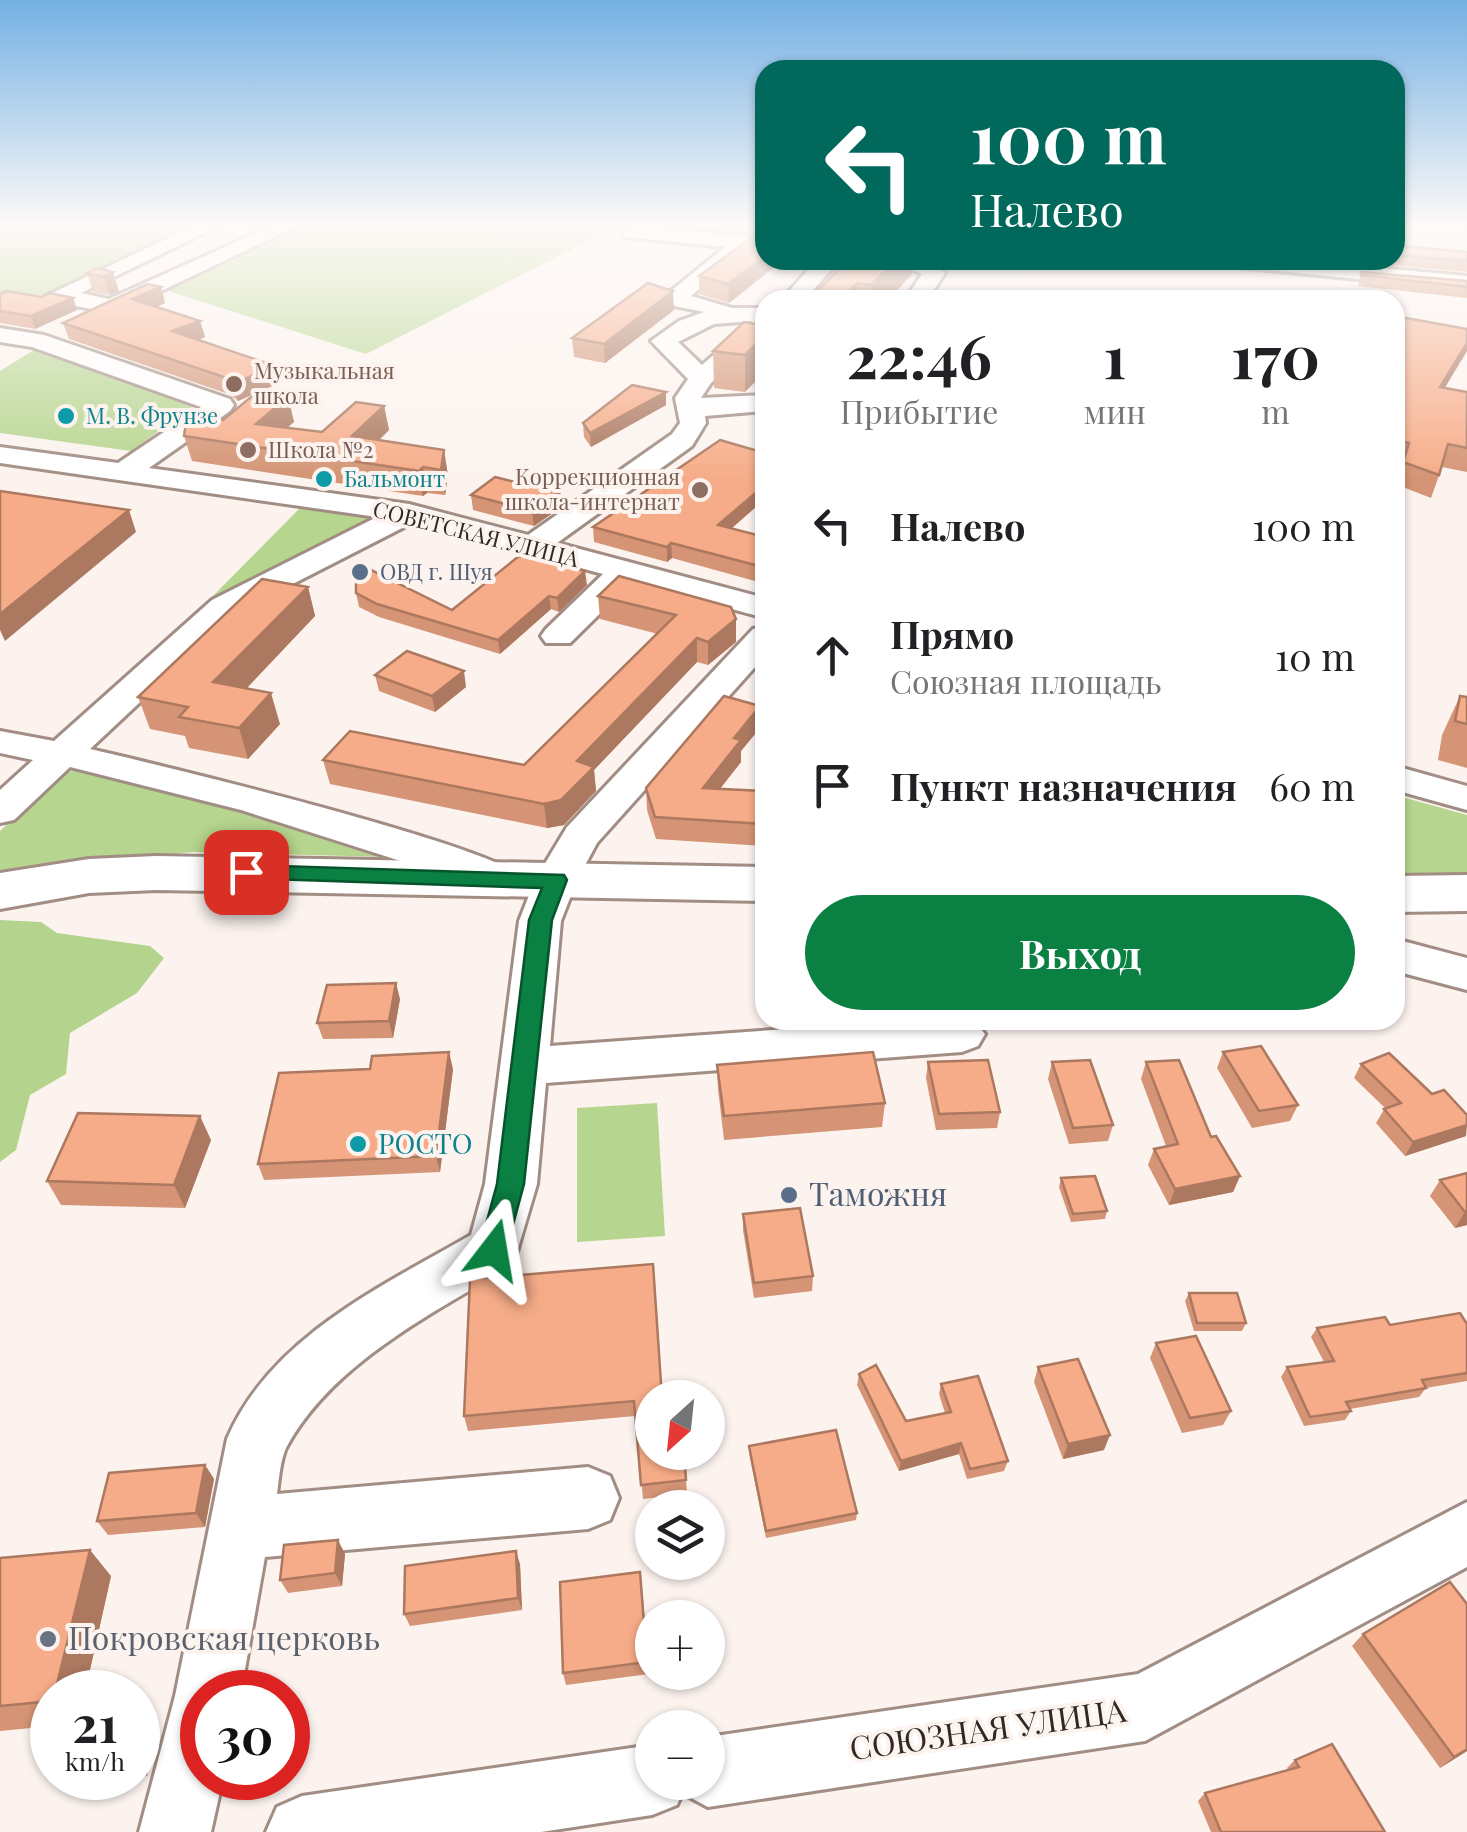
<!DOCTYPE html>
<html lang="ru">
<meta charset="utf-8">
<style>
body{margin:0;font-family:"Playfair Display",serif;background:#f6f6f6;color:#202124;height:100vh;display:flex;flex-direction:column;font-size:38px;white-space:nowrap}
*{box-sizing:border-box;margin:0}
p{font-size:32px;color:#757577}
.icon{flex:none;width:55px;height:55px;fill:none;stroke:currentColor;stroke-width:2;stroke-linecap:round;stroke-linejoin:round}
.map{position:relative;flex:1;overflow:hidden}
.side{position:absolute;left:755px;top:290px;width:650px;height:740px;display:flex;flex-direction:column;background:#fff;border-radius:30px;box-shadow:0 2px 8px #0004}
.side>*{flex:none}
.top-card{position:absolute;left:755px;top:60px;width:650px;height:210px;border-radius:30px;box-shadow:0 2px 8px #0004;background:#00695c;color:#fff;overflow:hidden}
.needle{width:65px;rotate:207deg}
.tools{position:absolute;left:635px;top:1380px;display:grid;gap:20px}
.tools a{display:grid;place-items:center;width:90px;height:90px;border-radius:50%;background:#fff;box-shadow:0 2px 8px #0004;font-size:50px}
.speed{position:absolute;left:30px;top:1670px;display:flex;gap:20px;font-size:50px;font-weight:700;text-align:center}
.speed>*{display:grid;place-content:center;width:130px;height:130px;border-radius:50%;background:#fff;box-shadow:0 2px 8px #0004;line-height:1}
.speed small{font-size:25px;font-weight:400}
.speed .limit{border:15px solid #d22;background:#fff;color:#111}
.pin{position:absolute;display:grid;place-items:center;width:85px;height:85px;color:#fff;margin:-42px;border-radius:20px;box-shadow:0 5px 15px #0006}
.me{position:absolute;width:110px;margin:-55px;rotate:14deg;stroke-linejoin:round;filter:drop-shadow(0 0 8px #0008)}
.turn{display:flex;align-items:center;gap:35px;height:210px;padding:0 50px;font-size:45px}
.turn .icon{width:130px;height:130px;stroke-width:2.5}
.turn b{display:block;font-size:70px;line-height:85px}
.eta{display:flex;justify-content:space-evenly;align-items:center;height:170px;text-align:center}
.eta b{font-size:60px;font-weight:700;line-height:70px}
.primary-button{display:flex;gap:20px;margin-top:auto;padding:20px 50px}
.primary-button a{flex:1;height:115px;border-radius:60px;background:#0b8043;color:#fff;font-size:40px;font-weight:700;line-height:115px;text-align:center}
ul{padding:0;list-style:none}
li{display:flex;align-items:center;gap:30px;height:130px;padding:0 50px}
li div{flex:1}
li b{display:block;font-size:38px}
li em{font-style:normal}
.map>svg:first-child{display:block}
.green{fill:#b6d58e}
.forest{fill:#b4d38c}
.lines{fill:none;stroke-linecap:round;stroke-linejoin:round}
.minor-casing{stroke:#a18d83;stroke-width:6}
.major-casing{stroke:#a18d83;stroke-width:6}
.minor{fill:#fff;fill-rule:evenodd}
.major{fill:#fff;fill-rule:evenodd}
.wall{fill:#d49475}
.shaded-wall{fill:#ac785f}
.building{fill:#f6ac88;stroke:#ac785f;stroke-width:2.5}
.route{fill:#0b8043;stroke:#07532c;stroke-width:2.5}
.education-dot{fill:#8d6e63;stroke:#fcf3ef;stroke-width:4}
.culture-dot{fill:#0f9aa8;stroke:#fcf3ef;stroke-width:4}
.service-dot{fill:#5c6f8a;stroke:#fcf3ef;stroke-width:4}
.worship-dot{fill:#6b7280;stroke:#fcf3ef;stroke-width:4}
.labels{text-anchor:middle;stroke-width:8;stroke-linejoin:round;paint-order:stroke}
.far-education-label{font-size:22px;fill:#785e54;stroke:#fcf3ef;text-anchor:start}
.far-culture-label{font-size:22px;fill:#0d838f;stroke:#fcf3ef;text-anchor:start}
.far-street-label{font-size:22px;fill:#302824;stroke:#fcf3ef}
.far-service-label{font-size:22px;fill:#4e5e75;stroke:#fcf3ef;text-anchor:start}
.culture-label{font-size:28px;fill:#0d838f;stroke:#fcf3ef;text-anchor:start}
.near-service-label{font-size:32px;fill:#4e5e75;stroke:#fcf3ef;text-anchor:start}
.near-worship-label{font-size:32px;fill:#5b616d;stroke:#fcf3ef;text-anchor:start}
.near-street-label{font-size:32px;fill:#302824;stroke:#fcf3ef}
</style>
<div class="map">
<svg width="1467" height="1832" viewBox="0 0 1467 1832">
<rect width="100%" height="100%" fill="#fcf3ef"/>
<g class="green">
<polygon points="4,224 204,224 45,295 0,299 0,226"/>
<polygon points="304,224 621,224 366,354 162,289"/>
<polygon points="37,348 192,407 131,451 0,433 0,371"/>
<polygon points="304,504 377,516 374,521 239,589 209,600"/>
<polygon points="71,771 128,773 384,857 192,852 0,872 0,831 58,776"/>
<polygon points="1395,795 1467,815 1467,875 1395,875"/>
<polygon points="657,1103 665,1236 577,1242 577,1108"/>
</g>
<polygon class="forest" points="0,920 41,922 57,933 150,946 164,958 137,993 70,1033 66,1074 30,1095 16,1150 0,1162"/>
<g class="lines">
<g class="minor-casing">
<g id="minor">
<polygon points="198,224 223,224 81,293 109,299 276,224 301,224 111,315 95,315 92,309 49,301 46,296"/>
<path d="M630,224L765,239V249H747L691,296L732,308H765V335L711,383L701,398L765,395V411L705,416L706,423L692,446L557,543L765,598V618L632,582L570,643H546L541,636L546,629L603,574L412,523L234,614L90,749C148,762 505,848 525,880L519,890L504,894L241,810L70,767L14,820L0,823V790L33,760L0,753V731L54,741L212,600L377,517L0,463V447L118,463L201,407L32,347L0,342V328L44,335L230,399L234,405L230,411L149,468L409,504L528,535L672,434L680,423L675,398L688,379L651,341L679,321L704,312L664,304L661,299L725,247L626,237L623,233ZM753,321L702,365L678,342L714,324Z"/>
<polygon points="817,260 840,260 804,300 781,300"/>
<polygon points="889,260 932,260 945,273 927,300 905,300 922,274"/>
<polygon points="1216,260 1294,260 1467,276 1467,290 1227,266"/>
<path d="M765,626V656L597,843L577,880L561,921L550,1046L913,1020H973L985,1034L978,1046L962,1052L546,1083L537,1184L513,1265C433,1313 332,1363 286,1448C280,1461 279,1480 277,1494L588,1467L610,1476L619,1498L610,1520L588,1529L265,1557L241,1692H202V1778H223L211,1832H139L175,1696L227,1439C270,1338 382,1286 471,1235L485,1184L519,921L535,880L567,827L753,629Z"/>
<polygon points="1395,766 1467,786 1467,810 1395,790"/>
<polygon points="1395,939 1467,958 1467,990 1395,971"/>
<polygon points="1467,1502 1467,1567 1145,1741 708,1807 682,1793 677,1805 652,1815 541,1832 266,1832 277,1807 302,1796 652,1745 652,1782 708,1782 708,1737 1138,1674"/>
</g>
</g>
<g class="major-casing">
<g id="major">
<polygon points="156,856 765,867 765,901 156,890 89,893 0,909 0,873 89,859"/>
<polygon points="1467,875 1467,911 1395,912 1395,876"/>
</g>
</g>
<use href="#minor" class="minor"/>
<use href="#major" class="major"/>
</g>
<g class="wall">
<polygon points="713,224 765,224 765,260 783,260 729,303 699,294 699,276 757,234 713,230"/>
<polygon points="1395,245 1467,252 1467,272 1358,262 1358,260 1395,260"/>
<polygon points="848,260 912,274 888,300 808,300"/>
<polygon points="97,268 119,291 110,295 93,292 87,273"/>
<polygon points="1361,272 1467,281 1467,298 1358,286"/>
<polygon points="161,287 165,303 157,307 200,321 205,337 198,340 279,383 238,401 231,395 69,339 63,323"/>
<polygon points="0,294 73,298 77,310 35,329 0,323"/>
<polygon points="674,310 605,363 574,357 572,338"/>
<polygon points="1395,316 1467,351 1444,388 1467,392 1467,472 1442,467 1431,498 1395,484 1401,466 1395,464"/>
<polygon points="760,325 745,392 714,388 713,351"/>
<polygon points="288,397 294,422 287,428 322,432 384,406 389,430 379,440 444,450 448,476 445,495 427,493 423,496 192,461 184,436 223,420"/>
<polygon points="666,405 591,447 584,437 583,423"/>
<polygon points="765,453 765,499 732,528 765,537 765,580 762,583 672,558 667,562 594,542 593,527"/>
<polygon points="471,495 560,508 534,526 473,510"/>
<polygon points="619,576 736,642 708,665 697,662 594,770 596,791 564,825 547,828 330,784 323,760 524,765 658,634 600,619 598,596"/>
<polygon points="587,585 559,612 551,609 500,654 379,617 359,607 356,593 452,610"/>
<polygon points="308,587 315,616 247,688 280,724 248,759 189,748 185,736 150,729 138,697"/>
<polygon points="765,652 765,671 758,669 758,661"/>
<polygon points="375,675 466,687 435,712 379,691"/>
<polygon points="1460,696 1467,697 1467,768 1438,760 1442,735"/>
<polygon points="760,728 741,751 741,762 720,789 765,791 765,846 656,839 647,810 646,788"/>
<polygon points="400,999 393,1038 323,1039 317,1023"/>
<polygon points="1223,1052 1298,1105 1290,1121 1252,1128 1217,1068"/>
<polygon points="928,1062 1000,1112 997,1128 936,1130 926,1078"/>
<polygon points="1052,1062 1113,1125 1108,1141 1069,1144 1048,1079"/>
<polygon points="1146,1062 1211,1137 1240,1176 1233,1192 1169,1205 1148,1165 1154,1149 1166,1146 1141,1079"/>
<polygon points="1361,1064 1432,1094 1466,1136 1405,1156 1376,1123 1385,1108 1354,1078"/>
<polygon points="717,1065 885,1103 882,1127 724,1140 718,1089"/>
<polygon points="370,1069 453,1069 440,1172 264,1180 258,1164"/>
<polygon points="211,1140 185,1208 61,1205 47,1181"/>
<polygon points="1467,1173 1467,1225 1455,1228 1430,1196 1440,1180"/>
<polygon points="1061,1178 1107,1211 1105,1219 1071,1222 1059,1187"/>
<polygon points="743,1214 813,1276 812,1291 754,1298 743,1230"/>
<polygon points="1189,1293 1246,1323 1242,1331 1194,1331 1185,1301"/>
<polygon points="1467,1324 1467,1381 1426,1388 1419,1397 1350,1409 1351,1411 1345,1420 1304,1426 1281,1377 1287,1367 1324,1362 1311,1337 1317,1328"/>
<polygon points="1156,1343 1231,1411 1223,1425 1182,1433 1150,1358"/>
<polygon points="1038,1367 1104,1450 1063,1459 1034,1382"/>
<polygon points="859,1374 906,1421 945,1413 939,1394 941,1384 1008,1461 1004,1471 967,1479 959,1454 899,1471 857,1385"/>
<polygon points="652,1398 684,1452 687,1494 643,1499 635,1416 468,1431 464,1416"/>
<polygon points="749,1446 857,1513 856,1520 766,1538 749,1453"/>
<polygon points="205,1465 214,1479 205,1527 108,1535 97,1521"/>
<polygon points="345,1554 342,1586 288,1593 280,1580"/>
<polygon points="0,1558 111,1576 85,1692 52,1692 52,1726 0,1731"/>
<polygon points="520,1564 522,1610 410,1626 404,1614"/>
<polygon points="642,1585 649,1674 566,1685 563,1673"/>
<polygon points="1363,1634 1467,1751 1440,1768 1352,1646"/>
<polygon points="138,1715 157,1719 147,1776 71,1785 65,1780 65,1778 138,1778"/>
<polygon points="1295,1760 1385,1832 1211,1832 1198,1801 1205,1793 1288,1770 1287,1768"/>
</g>
<g class="shaded-wall">
<polygon points="765,256 765,260 783,260 729,303 728,284"/>
<polygon points="895,260 913,260 912,274 888,300 870,300 871,285"/>
<polygon points="113,272 119,291 110,295 104,277"/>
<polygon points="857,283 856,300 840,300"/>
<polygon points="161,287 165,303 137,315 132,299"/>
<polygon points="673,291 674,310 605,363 604,344"/>
<polygon points="73,298 77,310 35,329 31,316"/>
<polygon points="200,321 205,337 177,348 172,331"/>
<polygon points="765,335 765,372 745,392 745,355"/>
<polygon points="1467,343 1467,351 1432,409 1440,387"/>
<polygon points="275,366 279,383 238,401 233,384"/>
<polygon points="666,392 666,405 591,447 590,433"/>
<polygon points="288,397 294,422 262,449 256,424"/>
<polygon points="384,406 389,430 357,461 352,436"/>
<polygon points="444,450 448,476 445,495 441,470"/>
<polygon points="423,467 427,493 423,496 419,471"/>
<polygon points="765,485 765,499 718,540 718,525"/>
<polygon points="559,493 560,508 534,526 532,511"/>
<polygon points="129,510 136,532 5,641 0,630 0,614"/>
<polygon points="671,543 672,558 667,562 667,547"/>
<polygon points="765,565 765,580 762,583 763,567"/>
<polygon points="585,571 587,585 559,612 557,598"/>
<polygon points="308,587 315,616 223,713 213,682"/>
<polygon points="549,596 551,609 500,654 498,640"/>
<polygon points="736,619 736,642 708,665 708,642"/>
<polygon points="697,638 697,662 594,770 596,791 564,825 547,828 544,804 577,761"/>
<polygon points="464,671 466,687 435,712 432,696"/>
<polygon points="271,693 280,724 248,759 239,728"/>
<polygon points="760,706 760,728 741,751 741,762 703,810 703,788 734,738"/>
<polygon points="396,983 400,999 393,1038 389,1021"/>
<polygon points="449,1052 453,1069 440,1172 436,1156"/>
<polygon points="200,1116 211,1140 185,1208 174,1185"/>
<polygon points="1467,1125 1466,1136 1405,1156 1413,1142"/>
<polygon points="1240,1176 1233,1192 1169,1205 1175,1189"/>
<polygon points="1465,1212 1467,1212 1467,1225 1455,1228"/>
<polygon points="1110,1435 1104,1450 1063,1459 1068,1444"/>
<polygon points="961,1443 959,1454 899,1471 901,1461"/>
<polygon points="205,1465 214,1479 205,1527 196,1513"/>
<polygon points="338,1540 345,1554 342,1586 335,1573"/>
<polygon points="90,1550 111,1576 85,1692 55,1692"/>
<polygon points="516,1551 520,1564 522,1610 518,1598"/>
<polygon points="151,1713 157,1719 147,1776 141,1771"/>
<polygon points="1467,1749 1467,1751 1440,1768 1454,1757"/>
</g>
<g class="building">
<polygon points="765,233 765,256 728,284 699,276 755,235"/>
<polygon points="1395,245 1467,252 1467,261 1395,255"/>
<polygon points="848,260 895,260 871,285 857,283 840,300 808,300"/>
<polygon points="97,268 113,272 104,277 87,273"/>
<polygon points="1361,272 1467,281 1467,287 1361,275"/>
<polygon points="648,283 673,291 604,344 572,338"/>
<polygon points="147,284 161,287 132,299 200,321 172,331 275,366 233,384 227,378 63,323"/>
<polygon points="7,291 41,297 50,293 73,298 31,316 0,311 0,294"/>
<polygon points="1395,316 1467,329 1467,343 1440,387 1467,392 1467,448 1448,444 1439,475 1403,462 1409,443 1395,440"/>
<polygon points="765,321 765,335 745,355 713,351 744,322 760,325"/>
<polygon points="632,385 666,392 590,433 583,423"/>
<polygon points="256,393 288,397 256,424 322,432 356,402 384,406 352,436 444,450 441,470 423,467 419,471 184,436 187,416 223,420"/>
<polygon points="720,440 765,453 765,485 718,525 765,537 765,565 763,567 671,543 667,547 593,527"/>
<polygon points="495,477 559,493 532,511 471,495"/>
<polygon points="0,491 129,510 0,614"/>
<polygon points="519,556 532,557 585,571 557,598 549,596 498,640 377,604 356,593 356,582 371,570 452,610"/>
<polygon points="619,576 731,607 736,619 708,642 697,638 577,761 594,767 561,800 544,804 323,760 350,731 524,765 676,615 598,596"/>
<polygon points="262,579 308,587 213,682 271,693 239,728 179,717 188,707 138,697"/>
<polygon points="407,651 464,671 432,696 375,675"/>
<polygon points="765,652 765,663 758,661"/>
<polygon points="724,696 760,706 734,738 741,740 703,788 765,791 765,824 655,817 646,788"/>
<polygon points="1460,696 1467,697 1467,724 1455,721"/>
<polygon points="396,983 389,1021 317,1023 327,985"/>
<polygon points="1261,1046 1298,1105 1259,1111 1223,1052"/>
<polygon points="449,1052 436,1156 258,1164 279,1073 370,1069 372,1056"/>
<polygon points="873,1052 885,1103 724,1116 717,1065"/>
<polygon points="1389,1053 1432,1094 1444,1090 1467,1115 1467,1125 1413,1142 1384,1109 1401,1103 1361,1064"/>
<polygon points="988,1060 1000,1112 939,1114 928,1062"/>
<polygon points="1090,1060 1113,1125 1073,1128 1052,1062"/>
<polygon points="1179,1060 1211,1137 1216,1136 1240,1176 1175,1189 1154,1149 1178,1144 1146,1062"/>
<polygon points="78,1113 200,1116 174,1185 47,1181"/>
<polygon points="1467,1173 1467,1212 1465,1212 1440,1180"/>
<polygon points="1095,1176 1107,1211 1073,1214 1061,1178"/>
<polygon points="800,1208 813,1276 754,1283 743,1214"/>
<polygon points="653,1264 662,1398 652,1398 652,1452 684,1452 686,1480 641,1485 634,1401 464,1416 470,1279"/>
<polygon points="1189,1293 1237,1293 1246,1323 1197,1323"/>
<polygon points="1460,1313 1467,1324 1467,1373 1422,1380 1426,1388 1346,1402 1351,1411 1310,1417 1287,1367 1334,1361 1317,1328 1385,1317 1390,1325"/>
<polygon points="1196,1336 1231,1411 1190,1418 1156,1343"/>
<polygon points="1078,1359 1110,1435 1068,1444 1038,1367"/>
<polygon points="876,1365 906,1421 951,1412 941,1384 978,1376 1008,1461 970,1469 961,1443 901,1461 859,1374"/>
<polygon points="836,1430 857,1513 766,1531 749,1446"/>
<polygon points="205,1465 196,1513 97,1521 109,1473"/>
<polygon points="338,1540 335,1573 280,1580 284,1545"/>
<polygon points="90,1550 55,1692 52,1692 52,1701 0,1706 0,1558"/>
<polygon points="516,1551 518,1598 404,1614 405,1566"/>
<polygon points="640,1572 647,1662 563,1673 560,1582"/>
<polygon points="1450,1582 1467,1604 1467,1749 1454,1757 1363,1634"/>
<polygon points="151,1713 141,1771 138,1772 138,1715"/>
<polygon points="1332,1744 1385,1832 1221,1832 1205,1793 1299,1767 1295,1760"/>
</g>
<linearGradient id="sky" x2="0" y2="1"><stop stop-color="#74b0e3"/><stop offset="0.47" stop-color="#fefaf8"/><stop offset="1" stop-color="#fefaf8" stop-opacity="0"/></linearGradient>
<rect width="1467" height="480" fill="url(#sky)"/>
<polygon class="route" points="246,865 564,875 567,880 552,920 524,1184 504,1258 494,1262 484,1258 479,1250 497,1184 529,920 542,888 238,878 235,872 238,867"/>
<g class="education-dot">
<circle cx="234" cy="384" r="10"/>
<circle cx="248" cy="450" r="10"/>
<circle cx="700" cy="490" r="10"/>
</g>
<g class="culture-dot">
<circle cx="66" cy="416" r="10"/>
<circle cx="324" cy="479" r="10"/>
<circle cx="358" cy="1144" r="10"/>
</g>
<g class="service-dot">
<circle cx="360" cy="572" r="10"/>
<circle cx="789" cy="1195" r="10"/>
</g>
<circle class="worship-dot" cx="48" cy="1639" r="10"/>
<g class="labels">
<g class="far-education-label">
<text x="254" y="379">Музыкальная<tspan x="254" dy="25">школа</tspan></text>
<text x="268" y="458">Школа №2</text>
<text x="680" y="485" text-anchor="end">Коррекционная<tspan x="680" dy="25">школа-интернат</tspan></text>
</g>
<g class="far-culture-label">
<text x="86" y="424">М. В. Фрунзе</text>
<text x="344" y="487">Бальмонт</text>
</g>
<g class="far-street-label">
<text transform="translate(476 534) rotate(14)" y="8">СОВЕТСКАЯ УЛИЦА</text>
</g>
<g class="far-service-label">
<text x="380" y="580">ОВД г. Шуя</text>
</g>
<g class="culture-label">
<text x="378" y="1154">РОСТО</text>
</g>
<g class="near-service-label">
<text x="809" y="1206">Таможня</text>
</g>
<g class="near-worship-label">
<text x="68" y="1650">Покровская церковь</text>
</g>
<g class="near-street-label">
<text transform="translate(988 1730) rotate(-8)" y="11">СОЮЗНАЯ УЛИЦА</text>
</g>
</g>
</svg>
<div class="tools">
<a><svg class="needle" viewBox="-14 -14 28 28"><path d="M0-13l5 13h-10z" fill="#e53935"/><path d="M0 13l5-13h-10z" fill="#757577"/></svg></a>
<a><svg class="icon" aria-label="layers" viewBox="0 0 24 24"><path d="M12 4l9 5-9 5-9-5zM3 14l9 5 9-5"/></svg></a>
<a>+</a>
<a>−</a>
</div>
<div class="speed"><div>21<small>km/h</small></div><div class="limit">30</div></div>
<div class="pin" style="left:246px;top:872px;background:#d93025"><svg class="icon" aria-label="arrive" viewBox="0 0 24 24"><path d="M6 21V4h12l-3 4 3 4H6"/></svg></div>
<svg class="me" style="left:494px;top:1250px" viewBox="-20 -20 40 40"><path d="M0-17L14 15 0 8-14 15z" fill="#0b8043" stroke="#fff" stroke-width="4"/></svg>
<div class="top-card">
<div class="turn"><svg class="icon" aria-label="left" viewBox="0 0 24 24"><path d="M17 20v-9H6M10 6l-5 5 5 5"/></svg><div><b>100 m</b>Налево</div></div>
</div>
<section class="side">
<div class="eta">
<div><b>22:46</b><p>Прибытие</p></div>
<div><b>1</b><p>мин</p></div>
<div><b>170</b><p>m</p></div>
</div>
<ul>
<li><svg class="icon" aria-label="left" viewBox="0 0 24 24"><path d="M17 20v-9H6M10 6l-5 5 5 5"/></svg><div><b>Налево</b></div><em>100 m</em></li>
<li><svg class="icon" aria-label="ahead" viewBox="0 0 24 24"><path d="M12 20V5M6 11l6-6 6 6"/></svg><div><b>Прямо</b><p>Союзная площадь</p></div><em>10 m</em></li>
<li><svg class="icon" aria-label="arrive" viewBox="0 0 24 24"><path d="M6 21V4h12l-3 4 3 4H6"/></svg><div><b>Пункт назначения</b></div><em>60 m</em></li>
</ul>
<div class="primary-button"><a>Выход</a></div>
</section>
</div>
